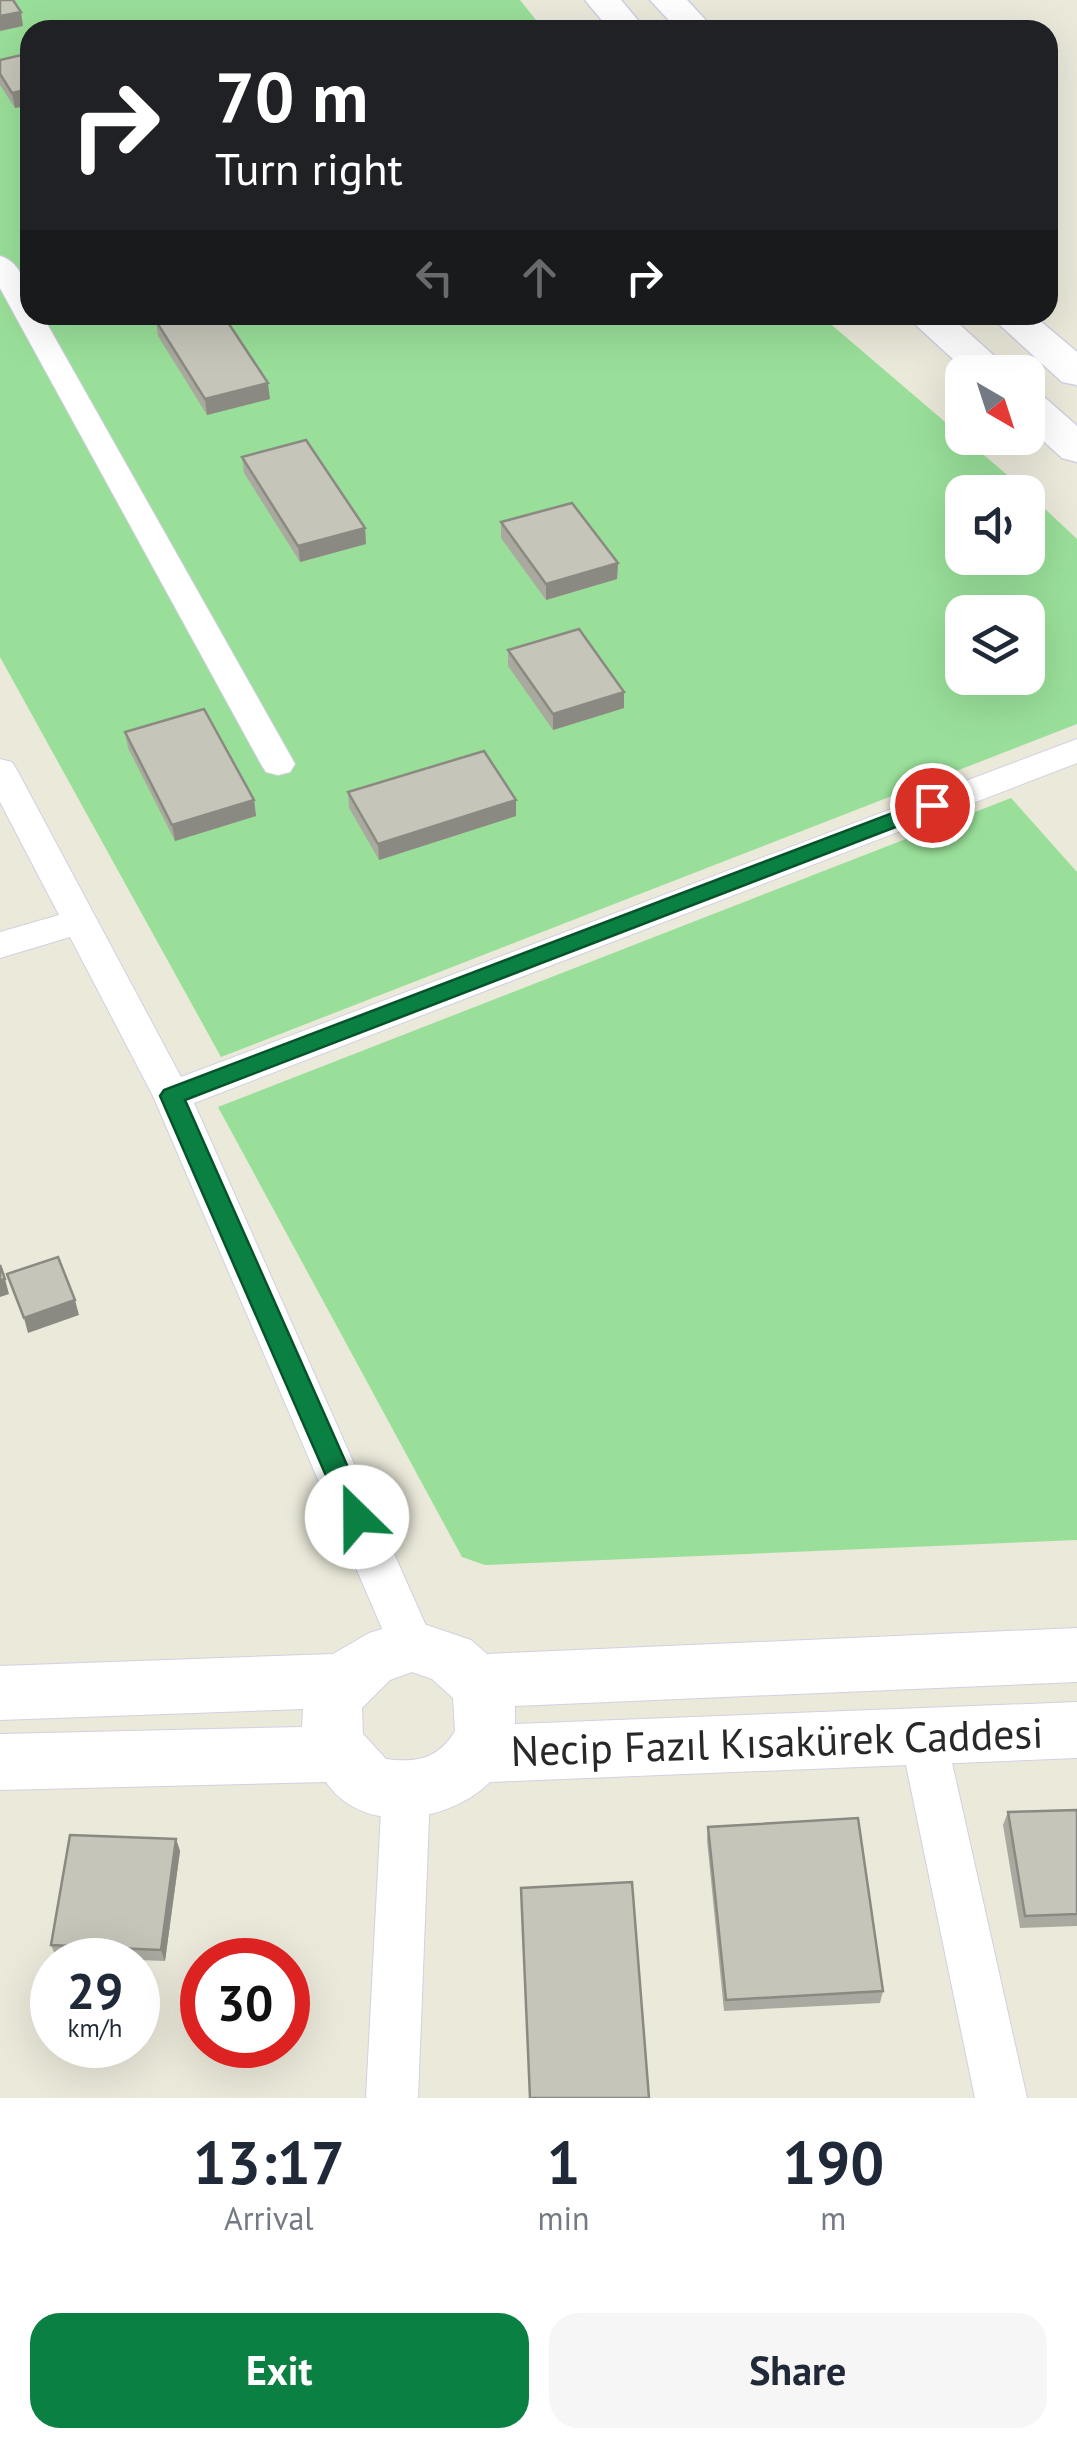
<!DOCTYPE html>
<meta charset="utf-8">
<style>
body{margin:0;font-family:"PT Sans",sans-serif;background:#f6f6f7;color:#1f2937;height:100vh;display:flex;flex-direction:column;font-size:38px;white-space:nowrap}
*{box-sizing:border-box;margin:0}
p{font-size:32px;color:#747a83}
.icon{flex:none;width:55px;height:55px;fill:none;stroke:currentColor;stroke-width:2;stroke-linecap:round;stroke-linejoin:round}
.map{position:relative;height:2098px;overflow:hidden}
.drawer{display:flex;flex-direction:column;background:#fff;flex:1}
.drawer>*{flex:none}
.guide{position:absolute;left:20px;top:20px;width:1038px;height:305px;border-radius:30px;box-shadow:0 10px 40px #0002;background:#202124;color:#fff;overflow:hidden}
.needle{width:65px;rotate:141deg}
.tools{position:absolute;left:945px;top:355px;display:grid;gap:20px}
.tools a{display:grid;place-items:center;width:100px;height:100px;border-radius:20px;background:#fff;box-shadow:0 10px 40px #0002;font-size:50px}
.speed{position:absolute;left:30px;top:1938px;display:flex;gap:20px;font-size:50px;font-weight:700;text-align:center}
.speed>*{display:grid;place-content:center;width:130px;height:130px;border-radius:50%;background:#fff;box-shadow:0 10px 40px #0002;line-height:1}
.speed small{font-size:25px;font-weight:400}
.speed .limit{border:15px solid #d22;background:#fff;color:#111}
.pin{position:absolute;display:grid;place-items:center;width:85px;height:85px;color:#fff;margin:-42px;border:5px solid #fff;border-radius:50%;box-shadow:0 2px 10px #0007}
.me{position:absolute;width:110px;margin:-55px;rotate:337deg;stroke-linejoin:round;filter:drop-shadow(0 0 8px #0008)}
.turn{display:flex;align-items:center;gap:35px;height:210px;padding:0 30px;font-size:45px}
.turn .icon{width:130px;height:130px;stroke-width:2.5}
.turn b{display:block;font-size:70px;line-height:85px}
.lanes{display:flex;align-items:center;height:95px;padding:0 30px;background:#0003;justify-content:center;gap:50px;direction:ltr}
.lanes .off{opacity:.35}
.eta{display:flex;justify-content:space-evenly;align-items:center;height:170px;text-align:center}
.eta b{font-size:60px;font-weight:700;line-height:70px}
.primary-button{display:flex;gap:20px;margin-top:auto;padding:20px 30px}
.primary-button a{flex:1;height:115px;border-radius:30px;background:#0b8043;color:#fff;font-size:40px;font-weight:700;line-height:115px;text-align:center}
.primary-button a+a{background:#f6f6f7;color:#1f2937}
.map>svg:first-child{display:block}
.green{fill:#99df99;fill-rule:evenodd}
.lines{fill:none;stroke-linecap:round;stroke-linejoin:round}
.minor-casing{stroke:#d3d0e1;stroke-width:2}
.tertiary-casing{stroke:#d3d0e1;stroke-width:2}
.secondary-casing{stroke:#d3d0e1;stroke-width:3}
.minor{fill:#fff;fill-rule:evenodd}
.tertiary{fill:#fff;fill-rule:evenodd}
.secondary{fill:#fff;fill-rule:evenodd}
.wall{fill:#aaa9a0}
.shaded-wall{fill:#8b8a82}
.building{fill:#c6c5ba;stroke:#8b8a82;stroke-width:2.5}
.route{fill:#0b8043;stroke:#07532c;stroke-width:2.5}
.labels{text-anchor:middle;stroke-width:8;stroke-linejoin:round;paint-order:stroke}
.near-street-label{font-size:42px;fill:#282828;stroke:#fff}
</style>
<div class="map">
<svg width="1077" height="2098" viewBox="0 0 1077 2098">
<rect width="100%" height="100%" fill="#eae9da"/>
<g class="green">
<path d="M0,0H520L544,30H30V315H820L1027,492H962V558H1028V493L1077,539V724L221,1057L0,657ZM962,612H1028V678H962Z"/>
<polygon points="1011,798 1077,872 1077,1540 485,1565 462,1557 218,1107"/>
</g>
<g class="lines">
<g class="minor-casing">
<g id="minor">
<path d="M0,256C23,262 30,294 30,315H42L295,764L290,772L278,775L266,772L261,764L0,288Z"/>
<polygon points="1077,739 1077,763 194,1103 435,1646 428,1661 412,1667 396,1661 153,1096 70,937 0,958 0,932 59,915 0,802 0,759 12,762 17,770 181,1077"/>
<polygon points="923,1714 940,1720 946,1736 1027,2098 975,2098 900,1736 906,1720"/>
<polygon points="406,1769 423,1776 430,1792 418,2098 366,2098 382,1792 389,1776"/>
</g>
</g>
<g class="tertiary-casing">
<path id="tertiary" d="M412,1620L471,1640L487,1654L1077,1628V1682L515,1706V1724L1077,1702V1758L490,1782C450,1822 363,1837 326,1782L0,1790V1734L302,1727L303,1709L0,1720V1666L333,1654L369,1633ZM412,1672L432,1679L453,1698L455,1731C438,1759 417,1763 386,1759L363,1734L362,1708L390,1680Z"/>
</g>
<g class="secondary-casing">
<g id="secondary">
<polygon points="585,0 621,0 646,30 610,30"/>
<polygon points="650,0 687,0 715,30 678,30"/>
<polygon points="905,315 949,315 1012,372 967,372"/>
<polygon points="989,315 1033,315 1077,352 1077,385 1062,382"/>
<polygon points="1028,392 1043,396 1077,426 1077,462 1062,458 1028,427"/>
</g>
</g>
<use href="#minor" class="minor"/>
<use href="#tertiary" class="tertiary"/>
<use href="#secondary" class="secondary"/>
</g>
<g class="wall">
<polygon points="30,53 30,105 15,108 0,85 0,60"/>
<polygon points="156,321 270,399 207,415 158,336"/>
<polygon points="242,457 365,528 366,544 300,562 244,473"/>
<polygon points="501,522 618,563 617,579 546,600 501,538"/>
<polygon points="508,650 624,692 624,708 553,730 508,666"/>
<polygon points="125,732 254,800 256,816 175,841 128,748"/>
<polygon points="348,792 516,816 379,860 349,808"/>
<polygon points="1077,1810 1077,1926 1020,1928 1003,1825 1008,1812"/>
<polygon points="708,1827 883,1991 880,2003 724,2011 707,1840"/>
<polygon points="176,1839 180,1851 165,1961 56,1957 51,1945"/>
</g>
<g class="shaded-wall">
<polygon points="21,12 23,26 0,31 0,16"/>
<polygon points="30,89 30,105 15,108 12,93"/>
<polygon points="268,383 270,399 207,415 205,399"/>
<polygon points="365,528 366,544 300,562 298,546"/>
<polygon points="618,563 617,579 546,600 546,584"/>
<polygon points="624,692 624,708 553,730 553,714"/>
<polygon points="254,800 256,816 175,841 172,825"/>
<polygon points="516,800 516,816 379,860 378,844"/>
<polygon points="5,1279 9,1294 0,1297 0,1280"/>
<polygon points="75,1300 79,1315 28,1333 24,1318"/>
<polygon points="176,1839 180,1851 165,1961 161,1950"/>
</g>
<g class="building">
<polygon points="0,0 13,0 21,12 0,16"/>
<polygon points="30,53 30,89 12,93 0,74 0,60"/>
<polygon points="178,315 223,315 268,383 205,399 156,321"/>
<polygon points="306,440 365,528 298,546 242,457"/>
<polygon points="572,503 618,563 546,584 501,522"/>
<polygon points="579,629 624,692 553,714 508,650"/>
<polygon points="204,709 254,800 172,825 125,732"/>
<polygon points="484,751 516,800 378,844 348,792"/>
<polygon points="58,1257 75,1300 24,1318 7,1274"/>
<polygon points="0,1265 5,1279 0,1280"/>
<polygon points="1077,1810 1077,1914 1025,1916 1008,1812"/>
<polygon points="858,1818 883,1991 726,2000 708,1827"/>
<polygon points="70,1835 176,1839 161,1950 51,1945"/>
<polygon points="632,1882 649,2098 530,2098 521,1888"/>
</g>
<polygon class="route" points="932,798 940,800 943,805 940,810 185,1100 370,1517 366,1526 357,1529 348,1526 160,1096 164,1090"/>
<g class="labels">
<g class="near-street-label">
<text transform="translate(777 1742) rotate(-2)" y="15">Necip Fazıl Kısakürek Caddesi</text>
</g>
</g>
</svg>
<div class="tools">
<a><svg class="needle" viewBox="-14 -14 28 28"><path d="M0-13l5 13h-10z" fill="#e53935"/><path d="M0 13l5-13h-10z" fill="#747a83"/></svg></a>
<a><svg class="icon" aria-label="sound" viewBox="0 0 24 24"><path d="M4 9h4l5-4v14l-5-4H4zM17 9q2 3 0 6"/></svg></a>
<a><svg class="icon" aria-label="layers" viewBox="0 0 24 24"><path d="M12 4l9 5-9 5-9-5zM3 14l9 5 9-5"/></svg></a>
</div>
<div class="speed"><div>29<small>km/h</small></div><div class="limit">30</div></div>
<div class="pin" style="left:932px;top:805px;background:#d93025"><svg class="icon" aria-label="arrive" viewBox="0 0 24 24"><path d="M6 21V4h12l-3 4 3 4H6"/></svg></div>
<svg class="me" style="left:357px;top:1517px" viewBox="-20 -20 40 40"><circle r="19" fill="#fff"/><path d="M0-13L10 11 0 6-10 11z" fill="#0b8043"/></svg>
<div class="guide">
<div class="turn"><svg class="icon" aria-label="right" viewBox="0 0 24 24"><path d="M7 20v-9h11M14 6l5 5-5 5"/></svg><div><b>70 m</b>Turn right</div></div>
<div class="lanes"><svg class="icon off" aria-label="left" viewBox="0 0 24 24"><path d="M17 20v-9H6M10 6l-5 5 5 5"/></svg><svg class="icon off" aria-label="ahead" viewBox="0 0 24 24"><path d="M12 20V5M6 11l6-6 6 6"/></svg><svg class="icon" aria-label="right" viewBox="0 0 24 24"><path d="M7 20v-9h11M14 6l5 5-5 5"/></svg></div>
</div>
</div>
<section class="drawer">
<div class="eta">
<div><b>13:17</b><p>Arrival</p></div>
<div><b>1</b><p>min</p></div>
<div><b>190</b><p>m</p></div>
</div>
<div class="primary-button"><a>Exit</a><a>Share</a></div>
</section>
